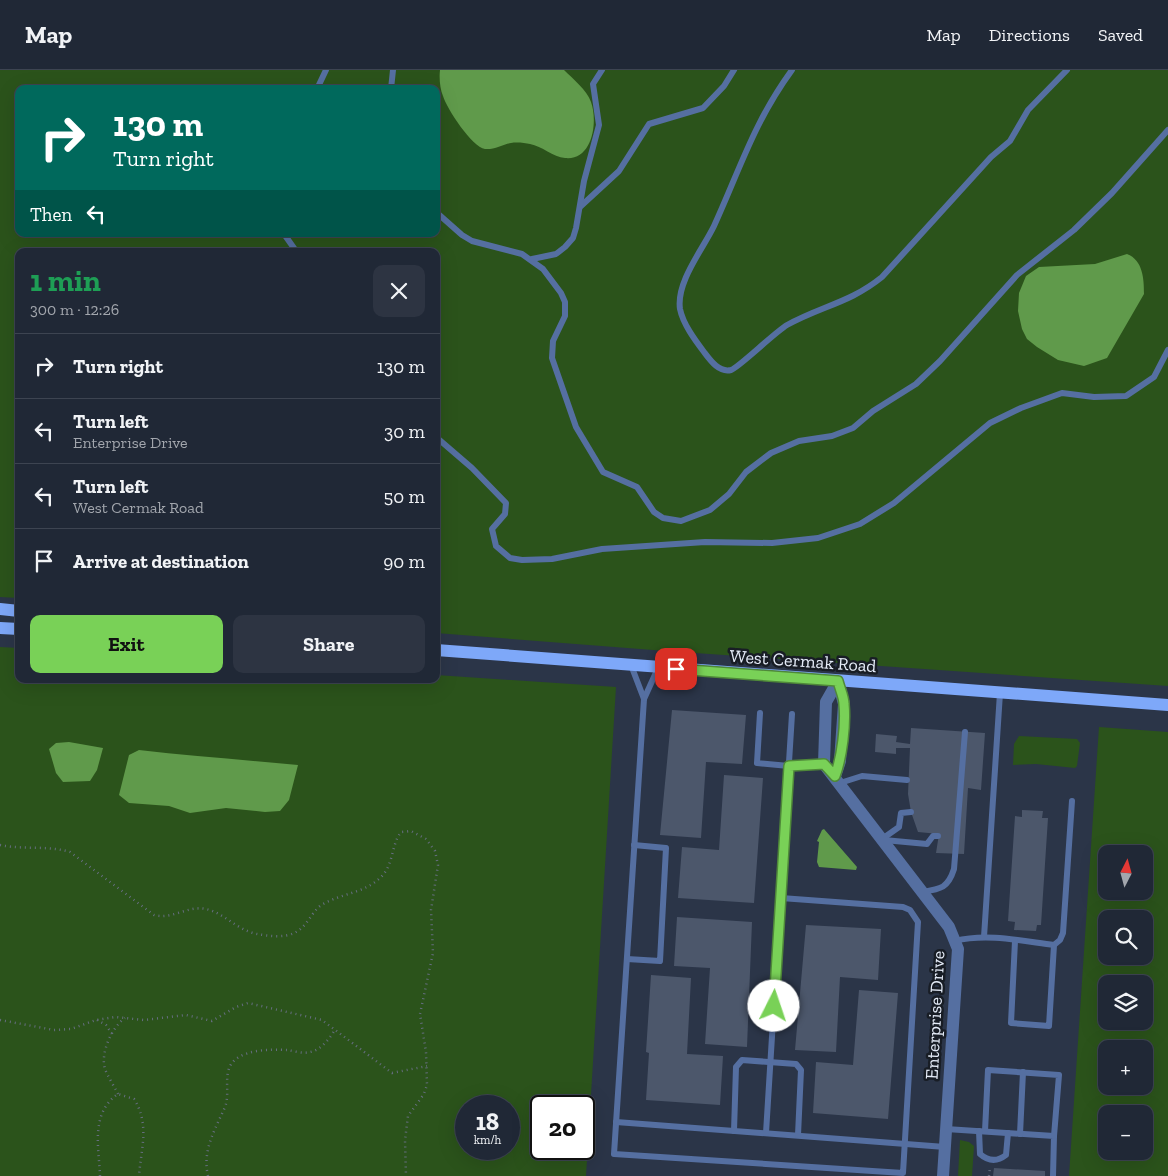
<!DOCTYPE html>
<meta charset="utf-8">
<style>
body{margin:0;font-family:"Zilla Slab",serif;background:#2d3442;color:#f1f3f6;height:100vh;display:flex;flex-direction:column;font-size:19px;white-space:nowrap}
*{box-sizing:border-box;margin:0}
p{font-size:16px;color:#a2a6ad}
.icon{flex:none;width:28px;height:28px;fill:none;stroke:currentColor;stroke-width:2;stroke-linecap:round;stroke-linejoin:round}
.map{position:relative;flex:1;overflow:hidden}
.drawer{position:absolute;left:15px;top:178px;width:425px;height:435px;display:flex;flex-direction:column;background:#202836;border-radius:10px;box-shadow:0 5px 20px #0002,0 0 0 1px #3d4451}
.drawer>*{flex:none}
.guide{position:absolute;left:15px;top:15px;width:425px;height:152px;border-radius:10px;box-shadow:0 5px 20px #0002,0 0 0 1px #3d4451;background:#00695c;color:#fff;overflow:hidden}
.needle{width:32px;rotate:6deg}
.buttons{position:absolute;left:1098px;top:775px;display:grid;gap:10px}
.buttons a{display:grid;place-items:center;width:55px;height:55px;border-radius:10px;background:#202836;box-shadow:0 5px 20px #0002,0 0 0 1px #3d4451;font-size:25px}
.speed{position:absolute;left:455px;top:1025px;display:flex;gap:10px;font-size:25px;font-weight:700;text-align:center}
.speed>*{display:grid;place-content:center;width:65px;height:65px;border-radius:50%;background:#202836;box-shadow:0 5px 20px #0002,0 0 0 1px #3d4451;line-height:1}
.speed small{font-size:12px;font-weight:400}
.speed .limit{border:2px solid #111;border-radius:8px;background:#fff;color:#111}
.pin{position:absolute;display:grid;place-items:center;width:42px;height:42px;color:#fff;margin:-21px;border-radius:10px;box-shadow:0 2px 8px #0006}
.me{position:absolute;width:55px;margin:-28px;rotate:4deg;stroke-linejoin:round;filter:drop-shadow(0 0 4px #0008)}
.turn{display:flex;align-items:center;gap:18px;height:105px;padding:0 15px;font-size:22px}
.turn .icon{width:65px;height:65px;stroke-width:2.5}
.turn b{display:block;font-size:35px;line-height:42px}
.then{display:flex;align-items:center;height:48px;padding:0 15px;background:#0003;gap:10px;font-size:19px}
.round{display:grid;place-items:center;flex:none;width:52px;height:52px;border-radius:10px;background:#2d3442}
.overview{display:flex;align-items:center;justify-content:space-between;height:85px;padding:0 15px}
h1{font-size:30px;font-weight:700;line-height:38px;color:#1e9e55}
.primary-button{display:flex;gap:10px;margin-top:auto;padding:10px 15px}
.primary-button a{flex:1;height:58px;border-radius:10px;background:#79d157;color:#111;font-size:20px;font-weight:700;line-height:58px;text-align:center}
.primary-button a+a{background:#2d3442;color:#f1f3f6}
ul{padding:0;list-style:none}
li{display:flex;align-items:center;gap:15px;height:65px;padding:0 15px;border-top:1px solid #3d4451}
li div{flex:1}
li b{display:block;font-size:19px}
li em{font-style:normal}
header{display:flex;align-items:center;gap:30px;box-sizing:border-box;height:70px;padding:0 25px;background:#202836;border-bottom:1px solid #3d4451}
header strong{font-size:24px}
nav{display:flex;gap:28px;margin-inline-start:auto;font-size:18px}
.map>svg:first-child{display:block}
.green{fill:#2b531b;fill-rule:evenodd}
.water{fill:#609a4b}
.building{fill:#4c576b}
.lines{fill:none;stroke-linecap:round;stroke-linejoin:round}
.path{stroke:#656e7f;stroke-width:2.5;stroke-dasharray:1 4;stroke-linecap:butt}
.service{stroke:#556fa1;stroke-width:6}
.minor{stroke:#556fa1;stroke-width:12}
.primary{stroke:#7ea8f9;stroke-width:12}
.route-casing{stroke:#4f8839;stroke-width:12}
.route{stroke:#79d157;stroke-width:9}
.labels{text-anchor:middle;stroke-width:5;stroke-linejoin:round;paint-order:stroke}
.street-label{font-size:18px;fill:#e5ecf8;stroke:#181d25}
</style>
<header>
<strong>Map</strong>
<nav><a>Map</a><a>Directions</a><a>Saved</a></nav>
</header>
<div class="map">
<svg width="1168" height="1106" viewBox="0 0 1168 1106">
<rect width="100%" height="100%" fill="#2b3548"/>
<g class="green">
<path d="M0,0H1168V616L666,581L436,563V181H19V528L0,527ZM19,19H436V164H19Z"/>
<path d="M0,577L19,578V609H436V605L616,617L586,1106H0ZM466,1036H509V1079H466ZM541,1036H584V1079H541Z"/>
<path d="M1099,657L1168,662V1106H1069ZM1106,784H1144V821H1106ZM1106,849H1144V886H1106ZM1106,914H1144V951H1106ZM1106,979H1144V1016H1106ZM1106,1044H1144V1081H1106Z"/>
<polygon points="1019,666 1077,669 1080,673 1077,696 1075,698 1036,694 1013,695 1014,674"/>
<polygon points="960,1070 969,1072 974,1076 972,1106 958,1106"/>
</g>
<g class="water">
<path d="M440,0H564C573,9 587,20 591,32C598,51 593,91 565,88C553,87 542,76 530,74C525,73 517,72 511,73C503,74 494,80 485,79C472,77 447,39 443,26C440,19 439,8 440,0Z"/>
<path d="M1127,184C1143,190 1144,209 1144,224L1107,288L1084,296L1058,290L1037,277L1027,269L1022,259L1018,241L1019,223L1026,206L1039,197L1095,194Z"/>
<polygon points="69,672 103,678 97,700 90,711 63,712 56,703 49,679 56,673"/>
<path d="M139,680C192,686 245,690 298,695L289,730L280,741L265,742L226,738L190,743L169,736L129,733L119,725L129,685Z"/>
<polygon points="824,759 857,797 856,800 819,797 817,792 819,772 817,771 822,760"/>
</g>
<g class="building">
<polygon points="672,640 746,645 742,694 706,692 701,768 660,765"/>
<polygon points="911,658 985,663 981,720 968,718 964,784 936,783 939,764 918,762 911,742 908,724 910,678 896,678 896,684 875,682 876,664 897,666 896,672 910,674"/>
<polygon points="724,705 763,708 754,833 678,828 682,777 719,780"/>
<polygon points="1022,740 1043,741 1042,748 1048,748 1041,855 1037,855 1036,861 1014,860 1015,852 1008,851 1015,746 1022,747"/>
<polygon points="677,847 752,852 747,977 705,974 710,898 674,896"/>
<polygon points="806,855 881,859 878,910 840,907 836,982 795,980"/>
<polygon points="651,905 691,908 687,984 723,986 720,1035 646,1030 649,983 646,982"/>
<polygon points="859,920 898,923 888,1049 813,1043 816,992 853,995"/>
<polygon points="994,1098 1045,1101 1045,1106 993,1106"/>
</g>
<g class="lines">
<g class="path">
<path d="M0,775C23,780 47,775 70,782L154,845C172,850 188,835 206,839C224,843 237,860 257,864C268,866 284,868 294,863C308,857 311,841 323,834C343,823 365,823 381,807C394,794 391,775 401,762L411,761L426,769L435,781L438,795L431,840L433,883L420,944L426,982L427,1015L424,1024L408,1046L405,1070L406,1106"/>
<polyline points="0,950 54,960 71,959 96,950 115,947 144,950 186,945 212,951 236,937 248,933 322,950 392,1003 427,996"/>
<polyline points="97,950 106,955 112,964"/>
<path d="M118,1024C114,1016 108,1007 105,999C100,983 112,957 125,948"/>
<path d="M100,1106C99,1078 90,1043 118,1024L134,1029C150,1054 141,1079 139,1106"/>
<path d="M208,1106C202,1080 215,1060 225,1037C230,1024 224,1009 230,996C239,979 271,979 287,980C294,981 303,984 310,982C321,980 329,969 335,960"/>
<polyline points="989,1106 990,1098"/>
</g>
<g class="service">
<path d="M792,0C754,52 740,99 714,156C703,179 676,212 680,239C683,254 695,270 704,282C710,290 719,303 731,300C738,298 774,263 787,255C821,236 850,233 882,207L991,87L1010,71L1028,40L1067,0"/>
<polyline points="317,19 326,0"/>
<polyline points="391,19 393,0"/>
<polyline points="581,136 619,101 649,54 703,38 724,16 734,0"/>
<polyline points="436,142 462,165 472,171 522,184 543,199 561,223 565,232 565,246 553,271 552,288 576,357 603,402 637,417 654,442 663,448 681,451 710,440 729,424 746,402 771,383 799,371 832,366 853,358 873,341 916,314 940,291 1017,205 1074,160 1112,123 1168,60"/>
<polyline points="284,164 296,181"/>
<polyline points="532,189 556,184 565,177 573,168 576,158 584,111 599,55 593,14 602,0"/>
<polyline points="436,367 472,398 506,433 505,444 492,459 496,476 510,488 522,490 552,489 602,479 705,472 772,473 818,468 860,454 894,433 990,353 1021,338 1062,323 1094,327 1126,326 1154,307 1168,280"/>
<polyline points="631,595 644,629 614,1084 903,1103 918,852 910,840 903,837 781,828"/>
<polyline points="644,629 658,598"/>
<polyline points="760,643 757,693 789,696 824,694"/>
<polyline points="840,713 862,706 907,710"/>
<polyline points="882,769 899,757 901,743 911,742"/>
<polyline points="884,770 927,774 933,766 938,766"/>
<path d="M922,822C941,819 948,818 954,799L965,662"/>
<polyline points="984,867 1000,623"/>
<path d="M955,871C987,863 1022,871 1054,875"/>
<polyline points="1015,871 1011,953 1049,956 1054,875 1060,870 1063,863 1072,731"/>
<polyline points="627,889 660,891 666,778 634,775"/>
<polyline points="616,1052 945,1077"/>
<polyline points="946,1059 1054,1066 1053,1106"/>
<polyline points="734,1061 736,997 742,990 796,994 801,1000 798,1065"/>
<path d="M979,1061L980,1084C988,1091 997,1092 1006,1085L1008,1063"/>
<polyline points="985,1061 988,1000 1059,1005 1054,1066"/>
<polyline points="766,1063 792,644"/>
<polyline points="1020,1064 1023,1002"/>
</g>
<g class="minor">
<polyline points="838,611 826,632 824,694 949,857 958,879 943,1106"/>
<polyline points="835,706 840,691 844,634 838,611"/>
</g>
<g class="primary">
<polyline points="0,539 19,541"/>
<polyline points="0,558 19,559"/>
<polyline points="436,580 1168,635"/>
</g>
</g>
<g class="lines">
<g class="route-casing">
<path id="route" d="M676,599L838,611C840,619 844,627 844,634C846,655 842,687 835,706L824,694L789,696L774,936"/>
</g>
<use href="#route" class="route"/>
</g>
<g class="labels">
<g class="street-label">
<text transform="translate(803 591) rotate(4)" y="6">West Cermak Road</text>
<text transform="translate(935 945) rotate(-87)" y="6">Enterprise Drive</text>
</g>
</g>
</svg>
<div class="buttons">
<a><svg class="needle" viewBox="-14 -14 28 28"><path d="M0-13l5 13h-10z" fill="#e53935"/><path d="M0 13l5-13h-10z" fill="#a2a6ad"/></svg></a>
<a><svg class="icon" aria-label="search" viewBox="0 0 24 24"><circle cx="10" cy="10" r="6"/><path d="M15 15l6 6"/></svg></a>
<a><svg class="icon" aria-label="layers" viewBox="0 0 24 24"><path d="M12 4l9 5-9 5-9-5zM3 14l9 5 9-5"/></svg></a>
<a>+</a>
<a>−</a>
</div>
<div class="speed"><div>18<small>km/h</small></div><div class="limit">20</div></div>
<div class="pin" style="left:676px;top:599px;background:#d93025"><svg class="icon" aria-label="arrive" viewBox="0 0 24 24"><path d="M6 21V4h12l-3 4 3 4H6"/></svg></div>
<svg class="me" style="left:774px;top:936px" viewBox="-20 -20 40 40"><circle r="19" fill="#fff"/><path d="M0-13L10 11 0 6-10 11z" fill="#79d157"/></svg>
<div class="guide">
<div class="turn"><svg class="icon" aria-label="right" viewBox="0 0 24 24"><path d="M7 20v-9h11M14 6l5 5-5 5"/></svg><div><b>130 m</b>Turn right</div></div>
<div class="then">Then<svg class="icon" aria-label="left" viewBox="0 0 24 24"><path d="M17 20v-9H6M10 6l-5 5 5 5"/></svg></div>
</div>
<section class="drawer">
<div class="overview"><div><h1>1 min</h1><p>300 m · 12:26</p></div><a class="round"><svg class="icon" aria-label="close" viewBox="0 0 24 24"><path d="M6 6l12 12M18 6L6 18"/></svg></a></div>
<ul>
<li><svg class="icon" aria-label="right" viewBox="0 0 24 24"><path d="M7 20v-9h11M14 6l5 5-5 5"/></svg><div><b>Turn right</b></div><em>130 m</em></li>
<li><svg class="icon" aria-label="left" viewBox="0 0 24 24"><path d="M17 20v-9H6M10 6l-5 5 5 5"/></svg><div><b>Turn left</b><p>Enterprise Drive</p></div><em>30 m</em></li>
<li><svg class="icon" aria-label="left" viewBox="0 0 24 24"><path d="M17 20v-9H6M10 6l-5 5 5 5"/></svg><div><b>Turn left</b><p>West Cermak Road</p></div><em>50 m</em></li>
<li><svg class="icon" aria-label="arrive" viewBox="0 0 24 24"><path d="M6 21V4h12l-3 4 3 4H6"/></svg><div><b>Arrive at destination</b></div><em>90 m</em></li>
</ul>
<div class="primary-button"><a>Exit</a><a>Share</a></div>
</section>
</div>
